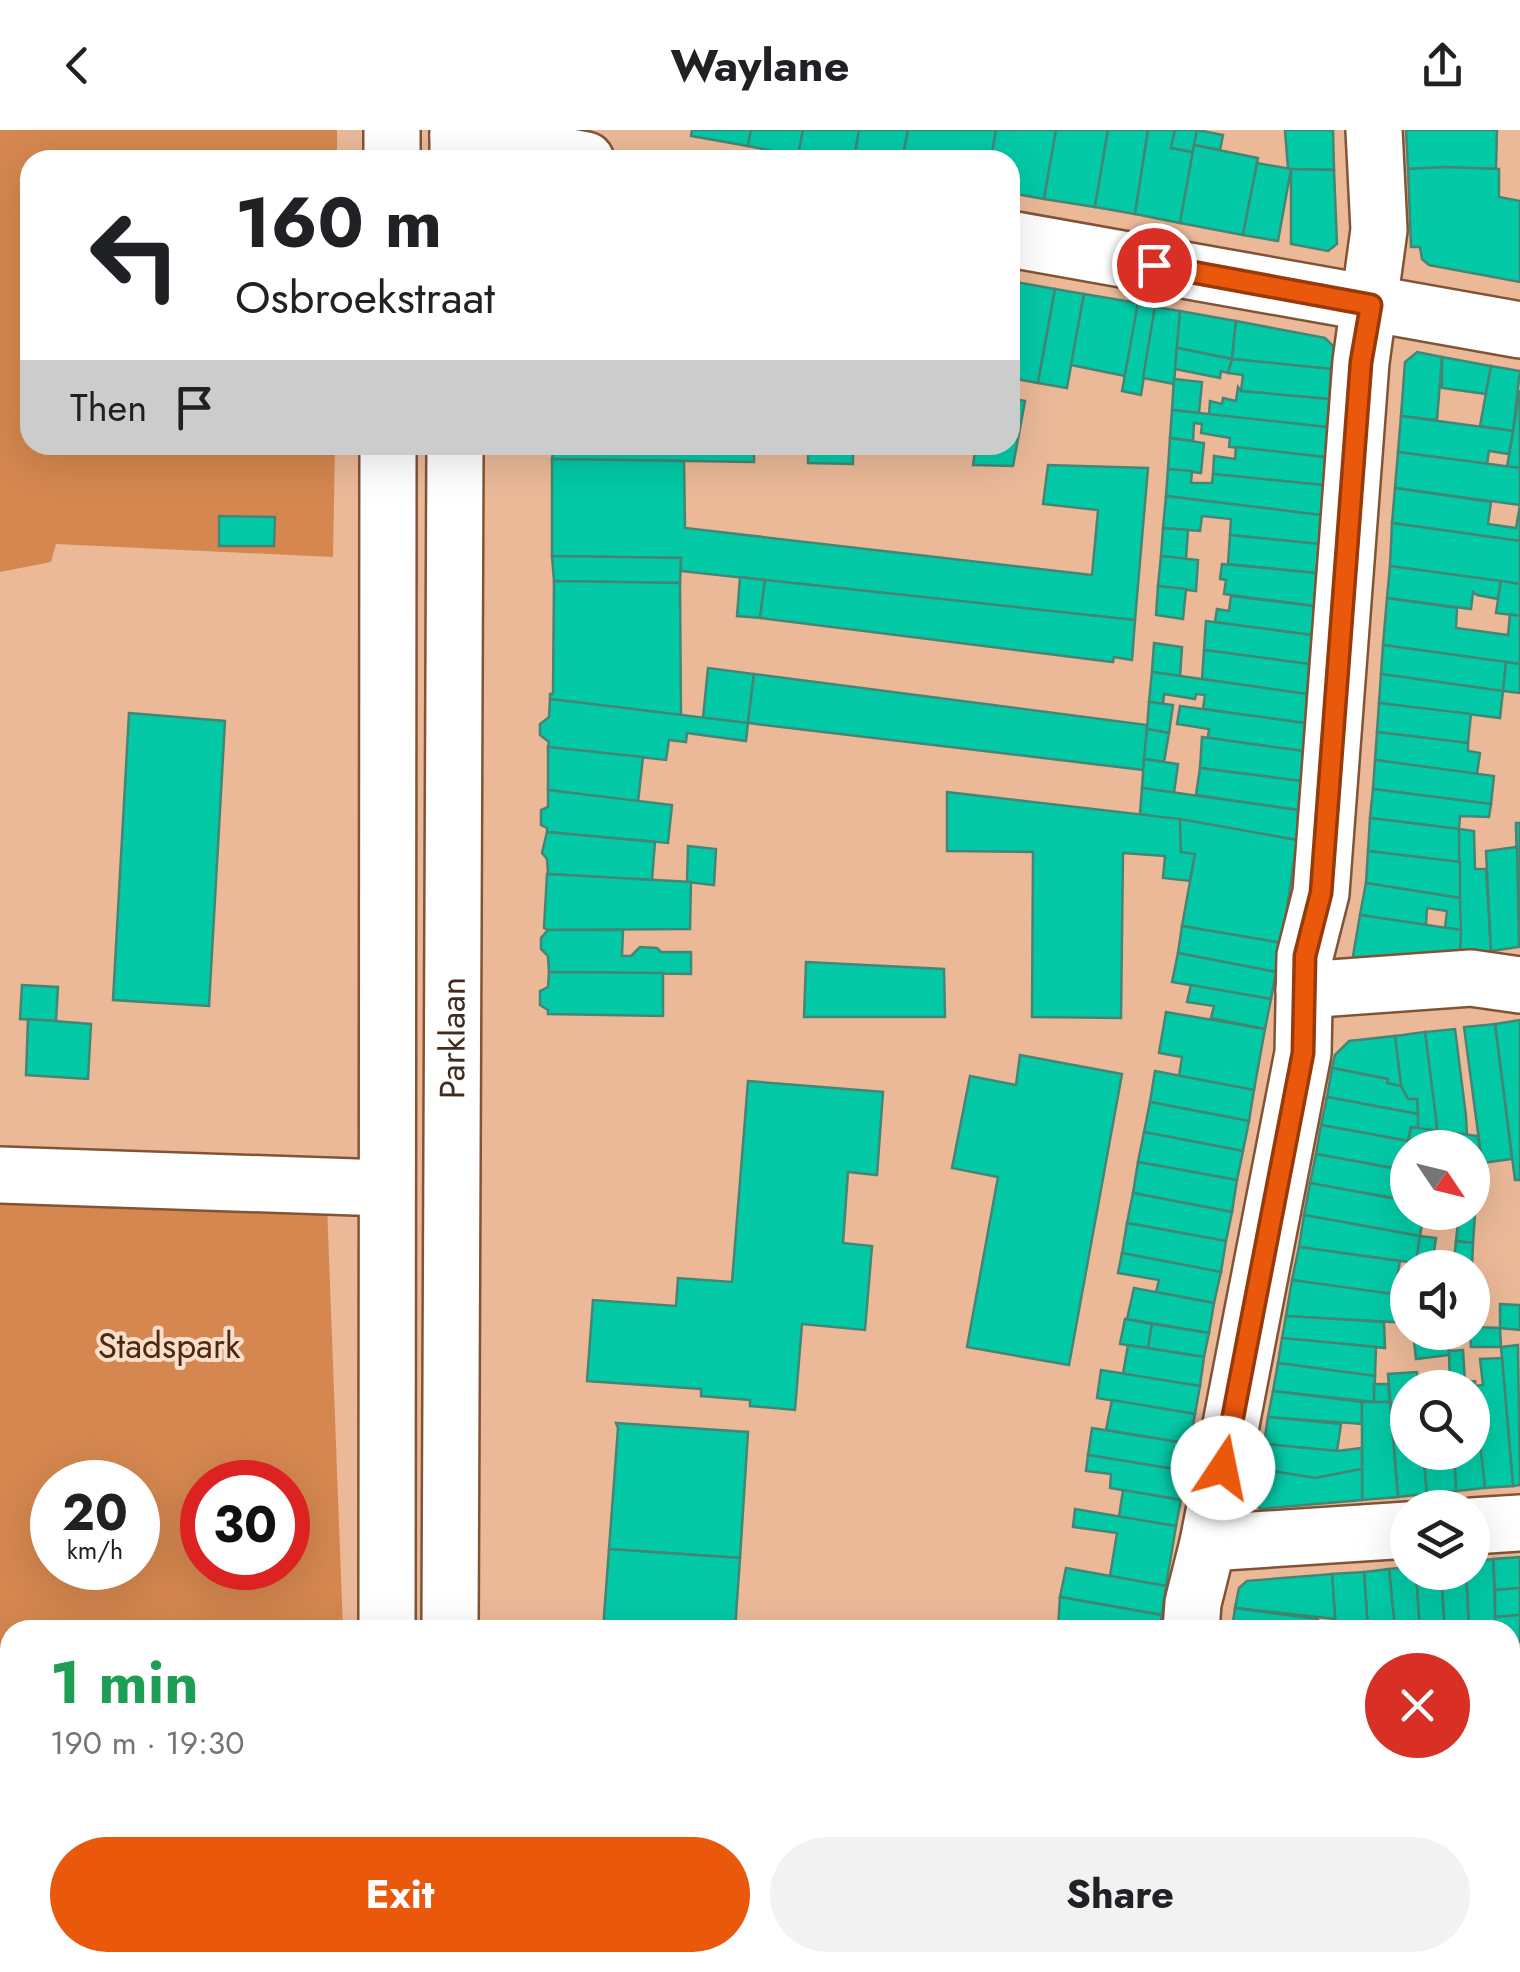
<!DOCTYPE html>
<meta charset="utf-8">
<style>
body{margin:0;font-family:Jost,sans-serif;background:#f2f2f2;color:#202124;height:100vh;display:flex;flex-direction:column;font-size:38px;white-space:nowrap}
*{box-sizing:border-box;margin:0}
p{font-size:32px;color:#757577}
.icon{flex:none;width:55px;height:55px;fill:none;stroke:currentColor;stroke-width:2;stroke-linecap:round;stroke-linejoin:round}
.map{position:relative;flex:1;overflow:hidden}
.drawer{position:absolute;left:0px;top:1490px;width:1520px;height:352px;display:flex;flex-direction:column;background:#fff;border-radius:30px 30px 0 0;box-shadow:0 10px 40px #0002}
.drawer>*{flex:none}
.hud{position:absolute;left:20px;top:20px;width:1000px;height:305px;border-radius:30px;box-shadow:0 10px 40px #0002;background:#fff;color:#202124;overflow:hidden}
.needle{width:65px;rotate:125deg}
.fabs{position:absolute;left:1390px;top:1000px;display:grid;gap:20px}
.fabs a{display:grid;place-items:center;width:100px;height:100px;border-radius:50%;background:#fff;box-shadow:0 10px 40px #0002;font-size:50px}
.speed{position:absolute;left:30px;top:1330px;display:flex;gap:20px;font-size:50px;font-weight:700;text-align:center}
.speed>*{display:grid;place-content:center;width:130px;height:130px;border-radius:50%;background:#fff;box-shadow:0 10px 40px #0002;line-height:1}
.speed small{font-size:25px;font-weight:400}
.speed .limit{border:15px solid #d22;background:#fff;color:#111}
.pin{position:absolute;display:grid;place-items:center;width:85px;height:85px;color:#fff;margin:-42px;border:5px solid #fff;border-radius:50%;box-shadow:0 2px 10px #0007}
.me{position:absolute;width:110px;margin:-55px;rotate:11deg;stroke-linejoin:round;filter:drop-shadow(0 0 8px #0008)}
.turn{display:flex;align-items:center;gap:35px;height:210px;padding:0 50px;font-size:45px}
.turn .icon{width:130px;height:130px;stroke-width:2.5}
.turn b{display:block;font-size:70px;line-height:85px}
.then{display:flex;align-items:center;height:95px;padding:0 50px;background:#0003;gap:20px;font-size:38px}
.round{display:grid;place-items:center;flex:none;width:105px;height:105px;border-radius:52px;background:#f2f2f2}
.headline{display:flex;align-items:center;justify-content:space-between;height:170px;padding:0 50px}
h1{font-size:60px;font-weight:700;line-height:75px;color:#1e9e55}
.action{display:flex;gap:20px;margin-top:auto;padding:20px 50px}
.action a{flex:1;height:115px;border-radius:60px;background:#ea580c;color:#fff;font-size:40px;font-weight:700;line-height:115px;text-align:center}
.action a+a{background:#f2f2f2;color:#202124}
header{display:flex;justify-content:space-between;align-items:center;height:130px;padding:0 50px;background:#fff;font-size:45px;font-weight:700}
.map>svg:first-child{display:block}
.green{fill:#d5874f;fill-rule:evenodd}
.building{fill:#03c9a6;stroke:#448675;stroke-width:2.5}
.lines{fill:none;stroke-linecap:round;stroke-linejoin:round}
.minor-casing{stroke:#815436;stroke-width:60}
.major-casing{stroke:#815436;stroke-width:60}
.minor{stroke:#fff;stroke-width:55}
.major{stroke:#fff;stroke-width:55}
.route-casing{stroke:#983908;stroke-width:25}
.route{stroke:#ea580c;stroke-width:18}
.labels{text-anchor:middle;stroke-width:8;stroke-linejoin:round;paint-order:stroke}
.street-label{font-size:35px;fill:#3f2c1e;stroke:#fadfcf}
.park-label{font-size:35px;fill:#4d280b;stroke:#fadfcf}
</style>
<header><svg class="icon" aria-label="back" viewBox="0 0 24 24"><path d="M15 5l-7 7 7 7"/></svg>Waylane<svg class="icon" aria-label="share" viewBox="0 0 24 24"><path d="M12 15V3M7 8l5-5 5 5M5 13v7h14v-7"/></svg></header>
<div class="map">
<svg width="1520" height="1842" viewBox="0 0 1520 1842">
<rect width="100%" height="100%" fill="#ebb998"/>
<g class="green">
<polygon points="0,0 337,0 337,30 30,30 30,315 335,315 333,427 56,414 51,432 0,442"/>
<path d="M0,1073L327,1075L343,1500H10V1832H364L365,1842H0ZM52,1352H138V1438H52ZM202,1352H288V1438H202Z"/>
</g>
<g class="building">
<polygon points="692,0 751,0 748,16 691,6"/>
<polygon points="751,0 803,0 798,26 748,16"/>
<polygon points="803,0 859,0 854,30 798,26"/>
<polygon points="859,0 908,0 902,30 854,30"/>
<polygon points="908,0 996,0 991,30 902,30"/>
<polygon points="996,0 1056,0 1044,69 1010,63 1010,30 991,30"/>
<polygon points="1056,0 1108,0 1095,77 1044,69"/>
<polygon points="1108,0 1148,0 1135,84 1095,77"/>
<polygon points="1148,0 1175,0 1171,18 1193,22 1180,93 1135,84"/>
<polygon points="1175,0 1197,0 1193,22 1171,18"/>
<polygon points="1197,0 1223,5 1220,20 1194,15"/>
<polygon points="1285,0 1333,0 1334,40 1288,39"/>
<polygon points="1406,0 1497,0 1496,39 1408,39"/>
<polygon points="1194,15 1258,28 1243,105 1180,93"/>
<polygon points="1257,33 1291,39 1278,111 1243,105"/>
<polygon points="1444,37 1499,39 1499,67 1520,71 1520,152 1429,135 1422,129 1420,117 1411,117 1408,39"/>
<polygon points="1291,39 1334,40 1337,114 1328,121 1291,114"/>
<polygon points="1010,151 1055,159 1038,253 1010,248"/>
<polygon points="1055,159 1084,164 1067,258 1038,253"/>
<polygon points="1084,164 1138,173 1125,246 1071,235"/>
<polygon points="1138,173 1155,177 1141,265 1122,261"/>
<polygon points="1155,177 1180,181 1174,254 1143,248"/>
<polygon points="1180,181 1236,191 1232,229 1177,218"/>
<polygon points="1236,191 1325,208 1334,217 1331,239 1232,229"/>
<polygon points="1177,218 1232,229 1228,243 1221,241 1220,248 1175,239"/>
<polygon points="1417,222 1442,227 1437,290 1401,286 1405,232"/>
<polygon points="1442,227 1491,236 1486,264 1442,258"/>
<polygon points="1232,229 1331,239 1329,269 1241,261 1243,245 1228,243"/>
<polygon points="1491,236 1520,241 1513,301 1480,296"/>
<polygon points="1174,249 1202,252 1199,283 1172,280"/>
<polygon points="1238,257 1241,261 1329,269 1327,297 1209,285 1210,271 1222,274 1223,268 1236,271"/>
<polygon points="1520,260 1520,338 1507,337"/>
<polygon points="1010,268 1025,271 1013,336 973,335 976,315 1010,315"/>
<polygon points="1172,280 1327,297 1325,327 1229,317 1230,308 1201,303 1202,294 1194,293 1193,311 1170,308"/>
<polygon points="1401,286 1513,301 1509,324 1489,321 1487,334 1398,322"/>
<polygon points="1170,308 1204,313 1201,343 1168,339"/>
<polygon points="554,315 754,315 754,332 552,329"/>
<polygon points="808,315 853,315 853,334 808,333"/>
<polygon points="1236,317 1325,327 1323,355 1213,344 1214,326 1235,329"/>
<polygon points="1398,322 1520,338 1520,375 1395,358"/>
<polygon points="552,329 684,331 685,398 1092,445 1098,380 1043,374 1048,335 1148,338 1135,490 680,441 681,428 552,426"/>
<polygon points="1168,339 1192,341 1191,353 1212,353 1213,344 1323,355 1321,385 1166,366"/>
<polygon points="1395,358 1491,372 1488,394 1516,398 1520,375 1520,411 1392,393"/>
<polygon points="1166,366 1321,385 1319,414 1230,405 1231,389 1202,386 1200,401 1163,398"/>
<polygon points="219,386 275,387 274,416 219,416"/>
<polygon points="1392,393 1520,411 1520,454 1390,436"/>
<polygon points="1163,398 1188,400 1186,429 1161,426"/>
<polygon points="1230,405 1319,414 1316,443 1228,434"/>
<polygon points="552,426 681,428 680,453 554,451"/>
<polygon points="1161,426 1198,430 1196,461 1158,456"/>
<polygon points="1222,434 1316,443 1314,476 1224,464 1226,450 1220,449"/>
<polygon points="1390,436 1501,451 1498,469 1477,465 1473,462 1471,479 1387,468"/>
<polygon points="740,447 765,450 760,488 737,486"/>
<polygon points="765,450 1135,490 1132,530 1114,527 1113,532 760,488"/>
<polygon points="554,451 680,453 681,585 550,569 550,564 553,564"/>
<polygon points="1501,451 1520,454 1520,486 1496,483"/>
<polygon points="1158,456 1186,459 1183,489 1156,485"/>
<polygon points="1231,466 1314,476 1312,505 1215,492 1217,479 1229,481"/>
<polygon points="1387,468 1457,478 1456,498 1508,505 1510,484 1520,486 1520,534 1383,515"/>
<polygon points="1206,491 1312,505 1309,534 1204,520"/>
<polygon points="1154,513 1182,517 1180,546 1152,542"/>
<polygon points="1383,515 1506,532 1503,561 1381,544"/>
<polygon points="1204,520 1309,534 1307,564 1202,549"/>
<polygon points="1506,532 1520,534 1520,563 1503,561"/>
<polygon points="708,538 754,544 748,593 703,588"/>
<polygon points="1152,542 1307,564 1305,593 1203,579 1205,565 1196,564 1195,569 1164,564 1163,574 1149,572"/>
<polygon points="754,544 1147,595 1144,640 748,593"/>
<polygon points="1381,544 1503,561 1500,588 1379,573"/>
<polygon points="550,569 748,593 746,611 687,603 686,612 669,610 666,630 548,617 549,612 540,605 540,594 549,587"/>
<polygon points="1149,572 1173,575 1169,603 1147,599"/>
<polygon points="1379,573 1471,584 1468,613 1377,602"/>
<polygon points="1180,576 1305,593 1303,621 1208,608 1209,599 1177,594"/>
<polygon points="129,583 225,591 209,876 113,870"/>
<polygon points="1147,599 1169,603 1164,632 1144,629"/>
<polygon points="1377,602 1468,613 1468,621 1480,623 1477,644 1375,630"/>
<polygon points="1202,607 1303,621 1301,651 1200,638"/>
<polygon points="548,617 643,627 638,672 548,660"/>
<polygon points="1144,629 1178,634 1174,663 1142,658"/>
<polygon points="1375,630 1494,646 1491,674 1373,659"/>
<polygon points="1200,638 1301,651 1298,680 1196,665"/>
<polygon points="1142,658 1298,680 1297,710 1140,684"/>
<polygon points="1373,659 1491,674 1489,687 1460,686 1459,699 1370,688"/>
<polygon points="548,660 672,675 668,713 547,702 547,698 541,695 541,680 548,677"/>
<polygon points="947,662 1180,689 1181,722 1195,724 1190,751 1163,748 1165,726 1123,723 1121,888 1032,887 1033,722 947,721"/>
<polygon points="1370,688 1459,699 1460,732 1368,721"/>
<polygon points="1180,689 1297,710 1282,813 1182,796 1195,724 1181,722"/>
<polygon points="1516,693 1520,693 1519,817 1516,698"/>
<polygon points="1459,699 1474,701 1475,739 1486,739 1491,821 1460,824"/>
<polygon points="547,702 655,712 652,750 548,744 547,729 542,723"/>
<polygon points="688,716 716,719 714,755 687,752"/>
<polygon points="1517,717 1519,817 1491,821 1486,721"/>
<polygon points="1368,721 1460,732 1460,768 1366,753"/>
<polygon points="547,744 691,752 690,799 548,800 544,798"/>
<polygon points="1366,753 1460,768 1461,800 1445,798 1447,781 1427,778 1426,795 1360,785"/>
<polygon points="1360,785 1461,800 1460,824 1363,837 1353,826"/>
<polygon points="1182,796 1282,813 1276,842 1178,823"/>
<polygon points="548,800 623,800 622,826 631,826 640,817 657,818 661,822 691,822 691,844 549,842 548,826 541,819 541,808"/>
<polygon points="1178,823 1276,842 1271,869 1172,852"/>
<polygon points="806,832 944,839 945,887 804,887"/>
<polygon points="549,842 663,843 663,886 548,884 548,880 540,875 540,861 548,857"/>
<polygon points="22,855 58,857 56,891 20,889"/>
<polygon points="1191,855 1271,869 1265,899 1211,888 1214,876 1187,872"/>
<polygon points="1166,882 1265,899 1254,960 1179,946 1182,927 1159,923"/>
<polygon points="28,889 91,894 88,949 26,945"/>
<polygon points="1520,890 1520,1050 1515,1050 1495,894"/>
<polygon points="1495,894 1512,1029 1482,1033 1464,897"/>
<polygon points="1455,899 1466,986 1467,1005 1437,1001 1425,902"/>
<polygon points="1425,902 1436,988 1437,1001 1418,999 1417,969 1408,969 1401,956 1395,906"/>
<polygon points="1395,906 1401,956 1387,953 1388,949 1332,938 1335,925 1349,911"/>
<polygon points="1020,925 1122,944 1069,1235 967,1217 998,1047 952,1038 970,946 1016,955"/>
<polygon points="1332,938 1388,949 1387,953 1401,956 1408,969 1417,969 1418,984 1327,967"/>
<polygon points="1155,941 1254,960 1249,991 1150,972"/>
<polygon points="748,951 883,962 877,1045 848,1042 843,1113 872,1116 865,1200 802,1194 795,1280 750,1276 750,1270 701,1266 701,1259 587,1251 593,1170 676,1176 678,1148 732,1152"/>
<polygon points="1327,967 1418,984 1418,999 1411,997 1408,1011 1321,995"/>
<polygon points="1150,972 1249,991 1243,1021 1144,1002"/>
<polygon points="1321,995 1408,1011 1403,1040 1316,1024"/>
<polygon points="1411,997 1478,1006 1484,1054 1472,1053 1472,1018 1408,1018 1408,1041 1403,1040"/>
<polygon points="1144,1002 1243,1021 1237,1050 1138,1032"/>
<polygon points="1316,1024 1403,1040 1397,1069 1310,1053"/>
<polygon points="1138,1032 1237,1050 1232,1082 1133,1063"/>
<polygon points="1403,1040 1408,1041 1408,1074 1397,1073"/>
<polygon points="1310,1053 1397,1069 1397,1073 1408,1074 1408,1082 1424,1082 1420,1106 1304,1085"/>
<polygon points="1133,1063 1232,1082 1226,1111 1127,1093"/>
<polygon points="1459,1082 1475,1084 1473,1113 1456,1111"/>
<polygon points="1304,1085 1420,1106 1416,1133 1299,1117"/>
<polygon points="1127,1093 1226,1111 1221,1142 1122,1123"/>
<polygon points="1420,1106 1436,1108 1432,1136 1416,1133"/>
<polygon points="1456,1111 1473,1113 1472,1138 1453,1138"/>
<polygon points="1299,1117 1400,1131 1394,1165 1292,1150"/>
<polygon points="1122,1123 1221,1142 1214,1173 1156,1162 1159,1150 1118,1143"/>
<polygon points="1292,1150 1408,1166 1408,1193 1286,1186"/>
<polygon points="1134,1158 1214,1173 1209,1203 1127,1189"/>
<polygon points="1500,1174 1520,1175 1520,1200 1500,1198"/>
<polygon points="1286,1186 1384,1192 1385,1218 1282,1208"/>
<polygon points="1125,1189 1152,1194 1148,1218 1120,1214"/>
<polygon points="1152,1194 1209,1203 1204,1227 1148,1218"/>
<polygon points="1472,1197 1500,1198 1501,1217 1471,1217 1470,1202 1472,1202"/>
<polygon points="1413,1202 1447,1202 1449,1225 1416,1229"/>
<polygon points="1282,1208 1376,1217 1375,1246 1278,1233"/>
<polygon points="1128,1215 1204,1227 1200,1256 1123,1244"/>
<polygon points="1518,1215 1520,1355 1513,1356 1501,1217"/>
<polygon points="1463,1220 1465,1252 1475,1251 1485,1358 1456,1361 1454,1322 1472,1322 1472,1258 1450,1258 1449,1221"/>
<polygon points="1502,1228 1513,1356 1485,1358 1474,1256 1483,1255 1480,1229"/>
<polygon points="1278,1233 1375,1246 1374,1272 1273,1261"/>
<polygon points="1101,1240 1200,1256 1195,1284 1097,1268"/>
<polygon points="1417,1242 1418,1258 1408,1258 1408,1322 1423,1322 1427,1364 1398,1367 1388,1244"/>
<polygon points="1374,1254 1388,1254 1390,1272 1374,1272"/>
<polygon points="1273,1261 1362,1272 1362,1294 1268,1287"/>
<polygon points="1112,1270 1195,1284 1190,1314 1106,1300"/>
<polygon points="1362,1272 1390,1272 1398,1367 1362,1370"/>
<polygon points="1268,1287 1341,1294 1337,1321 1264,1314"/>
<polygon points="616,1293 748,1302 740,1428 609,1419 618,1298"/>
<polygon points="1092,1298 1190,1314 1186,1341 1088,1325"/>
<polygon points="1264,1314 1337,1321 1362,1318 1362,1339 1315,1348 1259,1339"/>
<polygon points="1423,1322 1454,1322 1456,1361 1427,1364"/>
<polygon points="1088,1325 1186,1341 1181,1370 1110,1358 1111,1344 1086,1341"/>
<polygon points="1259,1339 1315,1348 1362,1339 1362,1370 1260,1379 1254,1372"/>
<polygon points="1123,1360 1181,1370 1176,1396 1119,1387"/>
<polygon points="1075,1379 1176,1396 1166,1456 1110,1446 1117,1403 1073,1397"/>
<polygon points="609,1419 740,1428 735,1500 603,1500"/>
<polygon points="1520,1427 1520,1458 1495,1460 1493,1429"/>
<polygon points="1493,1429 1496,1500 1469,1500 1466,1442 1472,1442 1472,1431"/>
<polygon points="1408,1437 1408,1442 1416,1442 1420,1500 1395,1500 1389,1439"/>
<polygon points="1066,1438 1166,1456 1162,1485 1060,1467"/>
<polygon points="1389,1439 1395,1500 1368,1500 1364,1442"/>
<polygon points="1364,1442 1368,1500 1336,1500 1332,1444"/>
<polygon points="1416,1442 1441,1442 1445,1500 1420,1500"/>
<polygon points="1441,1442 1466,1442 1469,1500 1445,1500"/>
<polygon points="1332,1444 1335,1489 1235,1478 1239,1458 1247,1451"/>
<polygon points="1520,1458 1520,1485 1495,1487 1495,1460"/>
<polygon points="1060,1467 1162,1485 1159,1500 1058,1498"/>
<polygon points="1235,1478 1318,1489 1318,1500 1232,1500"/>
<polygon points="1520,1485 1520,1512 1510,1513 1510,1500 1496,1500 1495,1487"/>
<polygon points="1510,1536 1520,1536 1520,1562 1510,1563"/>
<polygon points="1510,1610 1520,1610 1520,1647 1510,1648"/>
<polygon points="1520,1647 1520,1685 1510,1685 1510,1648"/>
<polygon points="1510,1685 1520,1685 1520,1710 1510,1711"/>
<polygon points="1517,1726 1520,1727 1520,1829 1510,1830 1510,1732 1517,1732"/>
<polygon points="557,1832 640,1832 641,1840 558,1842"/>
<polygon points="775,1832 1034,1832 1034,1842 745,1842 744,1834"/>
<rect x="1034" y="1832" width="130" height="10"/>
<rect x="1237" y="1832" width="33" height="10"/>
<rect x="1270" y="1832" width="27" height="10"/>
<polygon points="1297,1832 1326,1832 1325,1842 1297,1842"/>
</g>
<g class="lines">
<g class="minor-casing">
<g id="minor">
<polyline points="458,6 586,30"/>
<polyline points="1010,109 1520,200"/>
<polyline points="1304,860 1471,848 1520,855"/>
<polyline points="0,1045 385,1058"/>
<polyline points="1472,1396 1520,1393"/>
<polyline points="1208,1413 1408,1400"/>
<polyline points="1191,1500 1193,1473 1208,1413 1303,923 1305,826 1321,763 1361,232 1379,100 1374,0"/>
<polyline points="1193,1832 1195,1842"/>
</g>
</g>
<g class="major-casing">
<g id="major">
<polyline points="392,30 392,0"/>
<polyline points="458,30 458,0"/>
<polyline points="387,1500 388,315"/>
<path id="s1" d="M450,1500L455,315"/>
<polyline points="402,1832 404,1842"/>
<polyline points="462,1832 464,1842"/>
</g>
</g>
<use href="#minor" class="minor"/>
<use href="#major" class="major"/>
</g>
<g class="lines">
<g class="route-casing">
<polyline id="route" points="1154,135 1371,175 1361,232 1321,763 1305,826 1303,923 1223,1338"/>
</g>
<use href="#route" class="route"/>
</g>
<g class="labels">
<g class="street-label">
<text dy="12" stroke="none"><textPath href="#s1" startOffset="592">Parklaan</textPath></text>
</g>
<g class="park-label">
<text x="169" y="1228">Stadspark</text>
</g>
</g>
</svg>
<div class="fabs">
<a><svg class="needle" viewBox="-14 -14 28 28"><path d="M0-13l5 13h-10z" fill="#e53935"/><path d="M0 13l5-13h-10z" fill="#757577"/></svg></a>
<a><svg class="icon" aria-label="sound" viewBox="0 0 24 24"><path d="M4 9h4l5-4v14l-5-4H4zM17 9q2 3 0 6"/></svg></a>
<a><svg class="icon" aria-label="search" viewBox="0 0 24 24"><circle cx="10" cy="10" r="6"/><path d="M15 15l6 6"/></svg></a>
<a><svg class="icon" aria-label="layers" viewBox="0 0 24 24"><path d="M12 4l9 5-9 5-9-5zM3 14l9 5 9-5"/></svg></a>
</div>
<div class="speed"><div>20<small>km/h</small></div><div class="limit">30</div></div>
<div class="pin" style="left:1154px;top:135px;background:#d93025"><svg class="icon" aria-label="arrive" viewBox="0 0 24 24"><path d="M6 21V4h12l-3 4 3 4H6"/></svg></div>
<svg class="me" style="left:1223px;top:1338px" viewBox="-20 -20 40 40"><circle r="19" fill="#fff"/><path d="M0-13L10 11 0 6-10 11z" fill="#ea580c"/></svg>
<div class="hud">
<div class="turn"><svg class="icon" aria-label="left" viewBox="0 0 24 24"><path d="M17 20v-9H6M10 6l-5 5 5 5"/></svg><div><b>160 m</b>Osbroekstraat</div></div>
<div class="then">Then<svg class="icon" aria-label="arrive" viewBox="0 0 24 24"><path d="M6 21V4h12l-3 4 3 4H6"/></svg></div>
</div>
<section class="drawer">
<div class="headline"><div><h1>1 min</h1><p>190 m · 19:30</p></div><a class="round" style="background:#d93025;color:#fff"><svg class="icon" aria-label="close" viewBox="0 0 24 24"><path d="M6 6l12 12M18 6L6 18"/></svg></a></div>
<div class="action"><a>Exit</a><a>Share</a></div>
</section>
</div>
